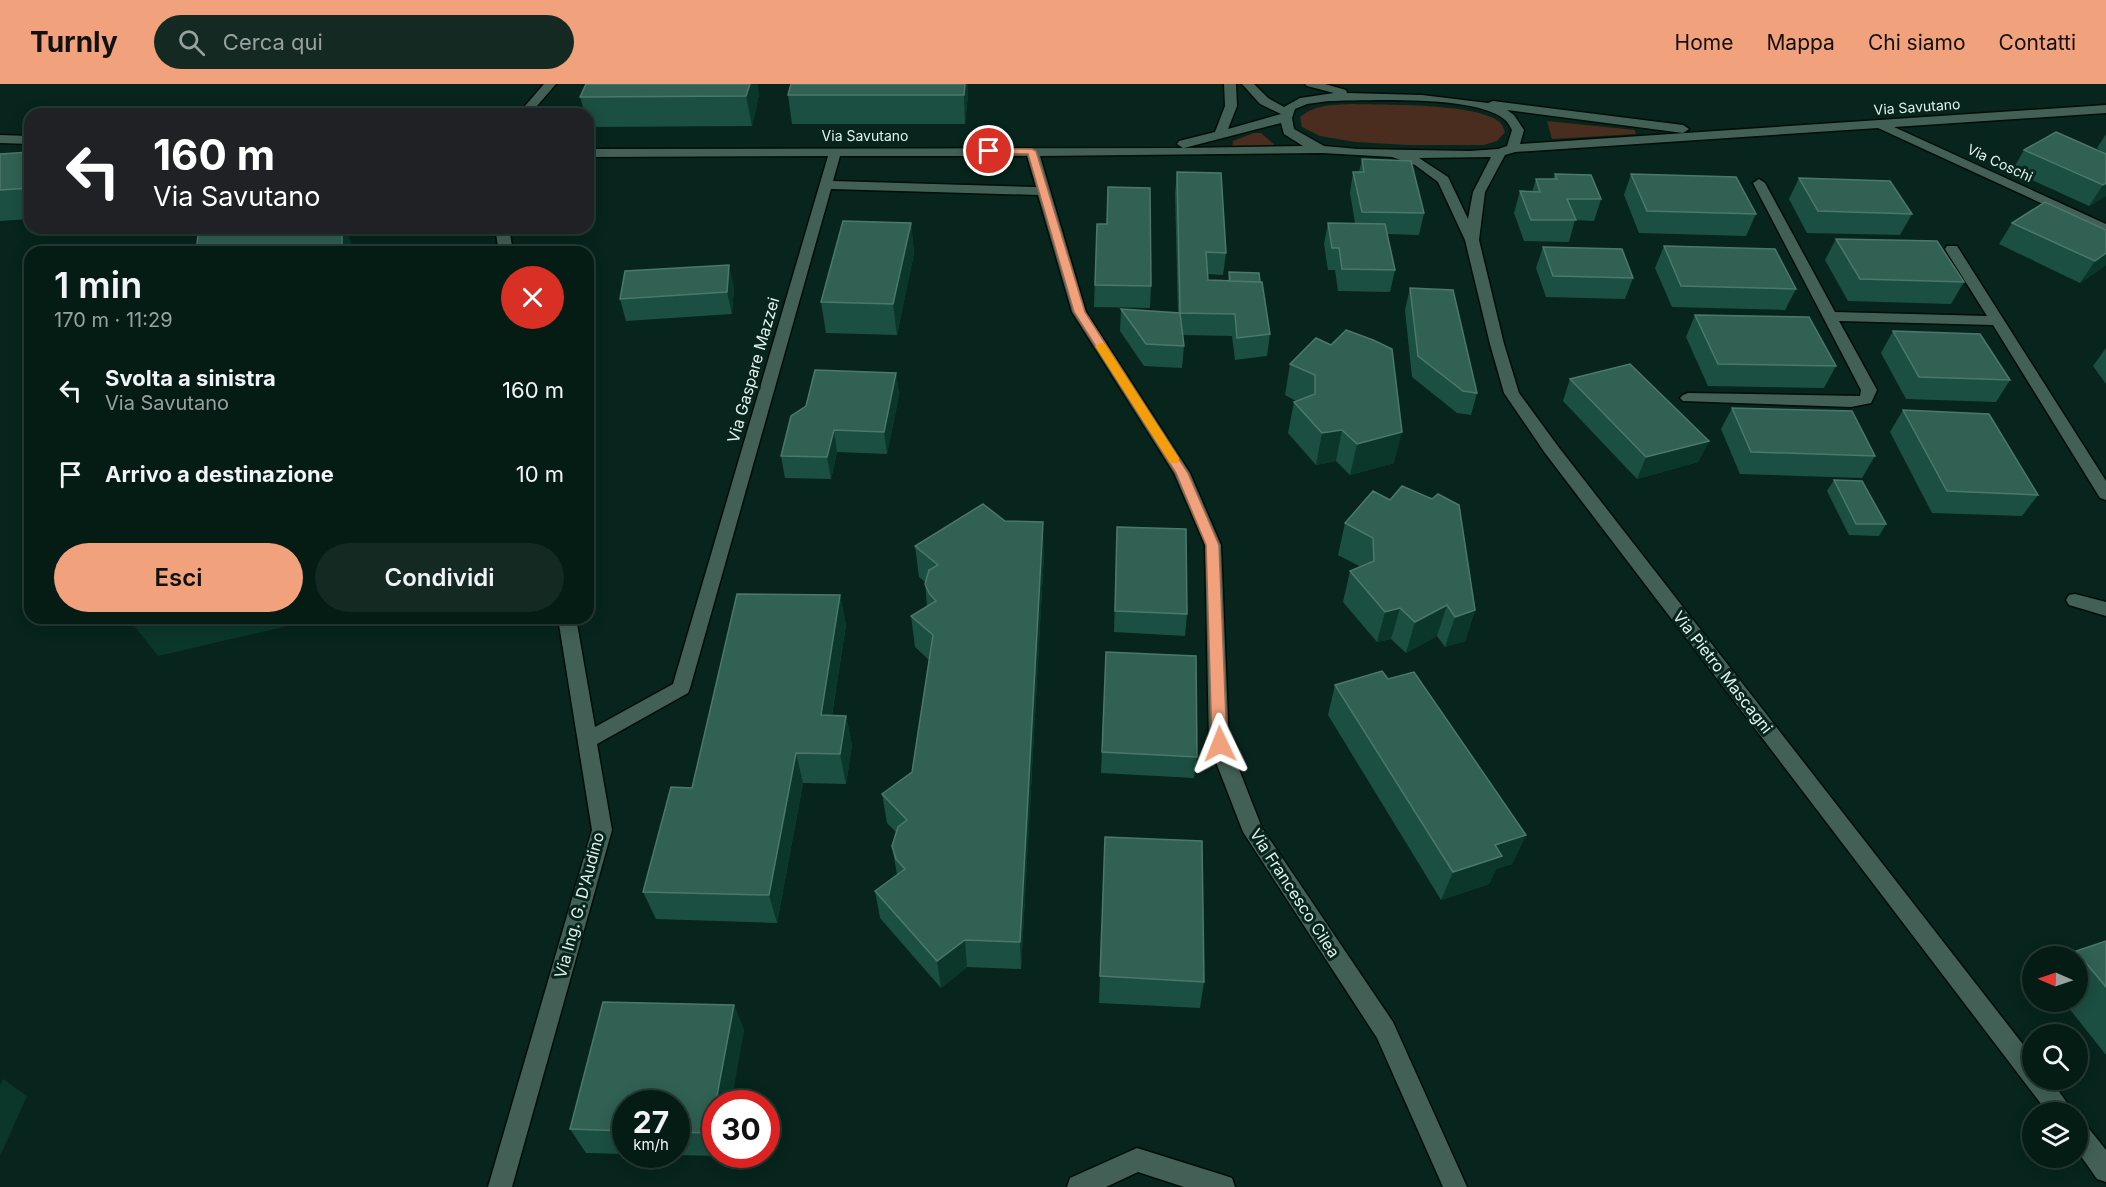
<!DOCTYPE html>
<html lang="it">
<meta charset="utf-8">
<style>
body{margin:0;font-family:Inter,sans-serif;background:#132922;color:#f1f3f6;height:100vh;display:flex;flex-direction:column;font-size:22px;white-space:nowrap}
*{box-sizing:border-box;margin:0}
p{font-size:20px;color:#97a1a0}
.icon{flex:none;width:33px;height:33px;fill:none;stroke:currentColor;stroke-width:2;stroke-linecap:round;stroke-linejoin:round}
.map{position:relative;flex:1;overflow:hidden}
.details{position:absolute;left:24px;top:162px;width:570px;height:378px;display:flex;flex-direction:column;background:#051c15;border-radius:18px;box-shadow:0 3px 15px #0003,0 0 0 2px #263a34}
.details>*{flex:none}
.top-card{position:absolute;left:24px;top:24px;width:570px;height:126px;border-radius:18px;box-shadow:0 3px 15px #0003,0 0 0 2px #263a34;background:#202124;color:#fff;overflow:hidden}
.needle{width:39px;rotate:272deg}
.fabs{position:absolute;left:2022px;top:862px;display:grid;gap:12px}
.fabs a{display:grid;place-items:center;width:66px;height:66px;border-radius:50%;background:#051c15;box-shadow:0 3px 15px #0003,0 0 0 2px #263a34;font-size:30px}
.speed{position:absolute;left:612px;top:1006px;display:flex;gap:12px;font-size:30px;font-weight:700;text-align:center}
.speed>*{display:grid;place-content:center;width:78px;height:78px;border-radius:50%;background:#051c15;box-shadow:0 3px 15px #0003,0 0 0 2px #263a34;line-height:1}
.speed small{font-size:15px;font-weight:400}
.speed .limit{border:9px solid #d22;background:#fff;color:#111}
.pin{position:absolute;display:grid;place-items:center;width:51px;height:51px;color:#fff;margin:-26px;border:3px solid #fff;border-radius:50%;box-shadow:0 2px 6px #0007}
.me{position:absolute;width:66px;margin:-33px;rotate:358deg;stroke-linejoin:round;filter:drop-shadow(0 0 4px #0008)}
.turn{display:flex;align-items:center;gap:21px;height:126px;padding:0 30px;font-size:27px}
.turn .icon{width:78px;height:78px;stroke-width:2.5}
.turn b{display:block;font-size:42px;line-height:51px}
.round{display:grid;place-items:center;flex:none;width:63px;height:63px;border-radius:32px;background:#132922}
.summary{display:flex;align-items:center;justify-content:space-between;height:102px;padding:0 30px}
h1{font-size:36px;font-weight:600;line-height:45px}
.button{display:flex;gap:12px;margin-top:auto;padding:12px 30px}
.button a{flex:1;height:69px;border-radius:36px;background:#f1a17c;color:#111;font-size:24px;font-weight:600;line-height:69px;text-align:center}
.button a+a{background:#132922;color:#f1f3f6}
ul{padding:0;list-style:none}
li{display:flex;align-items:center;gap:18px;height:84px;padding:0 30px}
li div{flex:1}
li b{display:block;font-size:22px}
li em{font-style:normal}
header{display:flex;align-items:center;gap:36px;box-sizing:border-box;height:84px;padding:0 30px;background:#f1a17c;color:#111}
header strong{font-size:28px}
nav{display:flex;gap:33px;margin-inline-start:auto;font-size:21px}
.search{width:420px;height:54px;background:#132922;display:flex;align-items:center;gap:15px;box-sizing:border-box;padding:0 21px;border-radius:33px;color:#97a1a0;font-size:22px}
.map>svg:first-child{display:block}
.green{fill:#4a2d1f}
.lines{fill:none;stroke-linecap:round;stroke-linejoin:round}
.minor-casing{stroke:#000d07;stroke-width:3}
.minor{fill:#426055;fill-rule:evenodd}
.wall{fill:#1b4f41}
.shaded-wall{fill:#0a372a}
.building{fill:#306153;stroke:#4c786b;stroke-width:1.5}
.route{fill:#f1a17c;stroke:#9d6951;stroke-width:1.5}
.slow{fill:#f59e0b}
.labels{text-anchor:middle;stroke-width:6;stroke-linejoin:round;paint-order:stroke}
.far-street-label{font-size:14px;fill:#e2f3ec;stroke:#07251c}
.street-label{font-size:16px;fill:#e2f3ec;stroke:#07251c}
</style>
<header>
<strong>Turnly</strong>
<div class="search"><svg class="icon" aria-label="search" viewBox="0 0 24 24"><circle cx="10" cy="10" r="6"/><path d="M15 15l6 6"/></svg>Cerca qui</div>
<nav><a>Home</a><a>Mappa</a><a>Chi siamo</a><a>Contatti</a></nav>
</header>
<div class="map">
<svg width="2106" height="1103" viewBox="0 0 2106 1103">
<rect width="100%" height="100%" fill="#07251c"/>
<g class="green">
<path d="M1352,20C1384,21 1474,19 1498,37C1502,39 1503,44 1505,48L1497,57L1484,61H1408L1355,58L1320,52L1302,43L1300,33C1316,20 1332,21 1352,20Z"/>
<polygon points="1547,37 1635,46 1636,50 1552,55"/>
<polygon points="1254,49 1261,49 1278,64 1232,63 1233,57"/>
</g>
<g class="lines">
<g class="minor-casing">
<g id="minor">
<polygon points="544,0 556,0 530,30 518,30"/>
<path d="M1224,0H1236L1237,22L1228,45L1281,30L1260,20L1242,0H1254L1268,14L1284,23L1300,14L1334,9L1307,2L1305,0H1325L1346,6L1347,9L1422,11L1488,19L1493,17L1683,41L1689,45L1683,49L1507,26L1514,31L1524,46L1520,60L2106,21V29L1894,43L2106,140V149L1878,44L1515,68L1505,71L1485,108L1479,156L1504,260L1519,309L1557,361L2032,972V996H2051L2074,1029H2048L1545,369L1504,309L1490,260L1465,156L1438,98L1415,81L1392,73L1322,69L1040,72L1086,228L1190,389L1221,461L1229,660L1262,744L1393,938L1467,1103H1443L1377,954L1243,748L1209,660L1205,461L1174,389L1072,228L1038,111L831,105L690,604L688,609L597,660L612,746L512,1103H488L592,746L558,534H576L595,643L673,600L828,72L588,73V65L1183,64L1177,60L1179,57L1215,48L1225,22ZM1329,17C1367,16 1476,11 1504,35C1507,37 1510,42 1512,46L1507,62L1498,65L1470,67L1358,65L1324,62L1294,45L1292,34L1295,25L1307,20ZM1281,39L1284,50L1303,62L1184,64ZM840,72H1027L1036,103L833,97ZM1491,73L1473,108L1468,135L1448,93L1419,74Z"/>
<polygon points="0,51 30,52 30,60 0,59"/>
<polygon points="1759,95 1765,99 1835,228 1987,232 1945,165 1947,162 1957,162 2106,397 2106,416 2100,414 1993,241 1839,237 1877,306 1871,319 1851,323 1683,317 1680,314 1683,311 1688,309 1860,312 1861,306 1753,99"/>
<polygon points="495,144 509,144 513,168 499,168"/>
<polygon points="2075,510 2106,518 2106,532 2069,521 2066,516 2069,511"/>
<polygon points="2078,1037 2086,1041 2106,1066 2106,1098 2097,1095 2078,1068"/>
<polygon points="1137,1064 1223,1091 1232,1094 1235,1103 1184,1103 1138,1088 1106,1103 1067,1103 1070,1094"/>
</g>
</g>
<use href="#minor" class="minor"/>
</g>
<g class="wall">
<polygon points="791,0 968,0 968,10 965,40 792,40 788,11"/>
<polygon points="759,11 752,42 588,43 588,30 585,30 580,13"/>
<polygon points="2106,50 2106,112 2089,122 2012,87 2024,66 2102,68 2097,64"/>
<polygon points="30,68 30,135 0,137 0,70"/>
<polygon points="1362,75 1424,129 1419,151 1387,150 1395,186 1390,208 1338,207 1335,186 1328,186 1324,160 1328,139 1355,139 1350,109 1353,88 1359,88"/>
<polygon points="1177,88 1226,169 1223,191 1207,190 1208,196 1228,197 1229,188 1260,198 1270,250 1267,272 1235,276 1232,252 1183,251 1184,262 1182,284 1144,282 1120,247 1121,225 1178,229 1175,109"/>
<polygon points="1555,90 1601,115 1594,137 1575,136 1569,158 1524,157 1514,129 1520,107 1532,108 1536,95 1553,95"/>
<polygon points="1631,90 1756,130 1746,152 1639,149 1624,111"/>
<polygon points="1799,94 1912,130 1900,151 1807,149 1789,115"/>
<polygon points="911,139 914,169 897,251 826,249 821,218"/>
<polygon points="2012,139 2106,181 2080,199 1999,160"/>
<polygon points="1097,140 1151,202 1150,224 1094,223"/>
<polygon points="1836,155 1964,198 1951,220 1848,217 1825,176"/>
<polygon points="1664,162 1796,205 1785,226 1672,223 1655,184"/>
<polygon points="1543,163 1633,194 1625,215 1546,213 1536,184"/>
<polygon points="734,202 732,230 626,237 620,215"/>
<polygon points="1410,204 1477,309 1471,331 1457,329 1412,293 1405,226"/>
<polygon points="1695,231 1836,282 1824,304 1708,302 1686,253"/>
<polygon points="1893,247 2010,296 1996,318 1906,315 1881,269"/>
<polygon points="1316,254 1394,379 1350,391 1336,377 1316,381 1288,349 1294,318 1296,317 1285,311 1290,280"/>
<polygon points="2106,264 2106,300 2093,282"/>
<polygon points="896,289 899,311 887,370 837,368 831,395 785,394 781,372"/>
<polygon points="1570,295 1709,357 1698,378 1637,395 1563,317"/>
<polygon points="1732,324 1875,372 1862,394 1740,390 1721,345"/>
<polygon points="1903,326 2038,411 2022,432 1932,429 1890,348"/>
<polygon points="1834,396 1886,440 1879,452 1849,451 1827,407"/>
<polygon points="1373,407 1475,526 1465,557 1445,563 1437,552 1406,569 1391,555 1377,558 1343,518 1350,487 1361,483 1338,471 1345,439"/>
<polygon points="1117,443 1187,530 1185,552 1114,548"/>
<polygon points="915,462 1044,469 1021,885 967,883 941,904 880,834 875,807 897,791 892,762 896,748 887,739 882,710 912,688 929,576 915,563 911,532 927,522 925,498 919,493"/>
<polygon points="840,511 846,541 832,631 846,632 852,661 846,700 803,699 777,839 656,835 643,808 692,704"/>
<polygon points="1106,568 1197,673 1194,694 1101,689"/>
<polygon points="1388,595 1526,751 1512,780 1496,785 1489,800 1441,816 1328,631 1335,601"/>
<polygon points="1104,781 1204,898 1200,924 1099,919"/>
<polygon points="2106,857 2106,971 2064,918 2078,918 2078,873 2070,873 2076,867"/>
<polygon points="734,921 744,947 716,1020 716,1071 722,1071 722,1072 676,1071 676,1020 626,1020 626,1070 586,1069 570,1045"/>
</g>
<g class="shaded-wall">
<polygon points="750,0 758,0 759,11 752,42 746,12"/>
<polygon points="965,0 968,0 968,10 965,40 964,11"/>
<polygon points="2106,99 2106,112 2089,122 2103,101"/>
<polygon points="911,139 914,169 897,251 893,220"/>
<polygon points="342,144 345,144 355,168 342,168"/>
<polygon points="2106,169 2106,181 2080,199 2095,177"/>
<polygon points="729,181 734,202 732,230 727,208"/>
<polygon points="896,289 899,311 887,370 884,348"/>
<polygon points="834,346 837,368 831,395 827,373"/>
<polygon points="1342,346 1336,377 1316,381 1322,349"/>
<polygon points="1402,348 1394,379 1350,391 1357,360"/>
<polygon points="1709,357 1698,378 1637,395 1646,373"/>
<polygon points="1043,438 1044,469 1021,885 1020,858"/>
<polygon points="840,511 846,541 827,661 821,631"/>
<polygon points="1447,521 1437,552 1406,569 1415,538"/>
<polygon points="1400,524 1391,555 1377,558 1385,528"/>
<polygon points="1475,526 1465,557 1445,563 1455,533"/>
<polygon points="128,534 322,534 158,572"/>
<polygon points="846,632 852,661 846,700 840,670"/>
<polygon points="796,669 803,699 777,839 769,811"/>
<polygon points="1526,751 1512,780 1496,785 1489,800 1441,816 1453,788 1495,761"/>
<polygon points="965,856 967,883 941,904 937,877"/>
<polygon points="734,921 744,947 731,1020 716,1020 716,1060 710,1049"/>
<polygon points="3,995 27,1012 0,1072 0,1001"/>
</g>
<g class="building">
<polygon points="586,0 750,0 746,12 580,13"/>
<polygon points="791,0 965,0 964,11 788,11"/>
<polygon points="2056,48 2106,70 2106,99 2103,101 2024,66"/>
<polygon points="30,68 30,104 0,106 0,70"/>
<polygon points="1362,75 1411,77 1424,129 1362,128 1353,88 1364,88"/>
<polygon points="1177,88 1221,89 1226,169 1206,168 1208,196 1262,198 1270,250 1237,254 1235,230 1180,229"/>
<polygon points="1555,90 1591,91 1601,115 1567,115 1576,136 1531,136 1520,107 1540,108 1536,95 1557,95"/>
<polygon points="1631,90 1736,93 1756,130 1647,127"/>
<polygon points="1799,94 1890,97 1912,130 1818,127"/>
<polygon points="1108,103 1150,104 1151,202 1095,201 1097,140 1107,140"/>
<polygon points="2045,118 2106,146 2106,169 2095,177 2012,139"/>
<polygon points="843,137 911,139 893,220 821,218"/>
<polygon points="1328,139 1385,140 1395,186 1342,185 1339,164 1332,164"/>
<polygon points="199,144 342,144 342,168 196,168"/>
<polygon points="1836,155 1937,157 1964,198 1860,195"/>
<polygon points="1664,162 1775,165 1796,205 1681,202"/>
<polygon points="1543,163 1622,165 1633,194 1553,192"/>
<polygon points="729,181 727,208 620,215 625,187"/>
<polygon points="1229,188 1259,189 1260,198 1230,197"/>
<polygon points="1410,204 1453,206 1477,309 1463,307 1418,272"/>
<polygon points="1121,225 1180,229 1184,262 1146,260"/>
<polygon points="1695,231 1809,233 1836,282 1718,280"/>
<polygon points="1346,246 1373,256 1392,265 1402,348 1357,360 1342,346 1322,349 1294,318 1315,310 1315,291 1290,280 1316,254 1331,261"/>
<polygon points="1893,247 1980,250 2010,296 1919,293"/>
<polygon points="1630,280 1709,357 1646,373 1570,295"/>
<polygon points="815,286 896,289 884,348 834,346 827,373 781,372 791,332 806,322"/>
<polygon points="1732,324 1852,327 1875,372 1751,368"/>
<polygon points="1903,326 1989,330 2038,411 1947,407"/>
<polygon points="1834,396 1862,397 1886,440 1856,440"/>
<polygon points="1402,402 1432,415 1438,410 1459,421 1475,526 1455,533 1447,521 1415,538 1400,524 1385,528 1350,487 1374,477 1373,454 1345,439 1373,407 1390,416"/>
<polygon points="983,420 1005,437 1043,438 1020,858 965,856 937,877 875,807 905,785 896,775 892,762 898,743 907,736 882,710 912,688 933,551 911,532 936,517 929,509 925,500 929,486 938,481 915,462"/>
<polygon points="1117,443 1186,445 1187,530 1115,527"/>
<polygon points="737,510 840,511 821,631 846,632 840,670 796,669 769,811 643,808 671,703 692,704"/>
<polygon points="1106,568 1196,572 1197,673 1102,668"/>
<polygon points="1382,587 1388,595 1414,588 1526,751 1495,761 1502,772 1453,788 1335,601"/>
<polygon points="1105,753 1202,757 1204,898 1100,892"/>
<polygon points="2106,857 2106,903 2076,867"/>
<polygon points="603,918 734,921 710,1049 676,1048 676,1020 626,1020 626,1047 570,1045"/>
</g>
<polygon class="route" points="989,64 1032,65 1036,67 1085,228 1188,389 1219,461 1227,660 1225,664 1214,664 1212,660 1206,461 1176,389 1074,228 1028,70 985,69 984,67"/>
<polygon class="slow" points="1101,259 1105,260 1179,374 1179,379 1170,379 1095,262"/>
<g class="labels">
<g class="far-street-label">
<text transform="translate(1917 23) rotate(-4)" y="5">Via Savutano</text>
<text x="865" y="57">Via Savutano</text>
<text transform="translate(2000 79) rotate(25)" y="5">Via Coschi</text>
</g>
<g class="street-label">
<text transform="translate(753 286) rotate(-74)" y="6">Via Gaspare Mazzei</text>
<text transform="translate(1723 588) rotate(52)" y="6">Via Pietro Mascagni</text>
<text transform="translate(1295 809) rotate(57)" y="6">Via Francesco Cilea</text>
<text transform="translate(579 821) rotate(-75)" y="6">Via Ing. G. D'Audino</text>
</g>
</g>
</svg>
<div class="fabs">
<a><svg class="needle" viewBox="-14 -14 28 28"><path d="M0-13l5 13h-10z" fill="#e53935"/><path d="M0 13l5-13h-10z" fill="#97a1a0"/></svg></a>
<a><svg class="icon" aria-label="search" viewBox="0 0 24 24"><circle cx="10" cy="10" r="6"/><path d="M15 15l6 6"/></svg></a>
<a><svg class="icon" aria-label="layers" viewBox="0 0 24 24"><path d="M12 4l9 5-9 5-9-5zM3 14l9 5 9-5"/></svg></a>
</div>
<div class="speed"><div>27<small>km/h</small></div><div class="limit">30</div></div>
<div class="pin" style="left:989px;top:67px;background:#d93025"><svg class="icon" aria-label="arrive" viewBox="0 0 24 24"><path d="M6 21V4h12l-3 4 3 4H6"/></svg></div>
<svg class="me" style="left:1220px;top:660px" viewBox="-20 -20 40 40"><path d="M0-17L14 15 0 8-14 15z" fill="#f1a17c" stroke="#fff" stroke-width="4"/></svg>
<div class="top-card">
<div class="turn"><svg class="icon" aria-label="left" viewBox="0 0 24 24"><path d="M17 20v-9H6M10 6l-5 5 5 5"/></svg><div><b>160 m</b>Via Savutano</div></div>
</div>
<section class="details">
<div class="summary"><div><h1>1 min</h1><p>170 m · 11:29</p></div><a class="round" style="background:#d93025;color:#fff"><svg class="icon" aria-label="close" viewBox="0 0 24 24"><path d="M6 6l12 12M18 6L6 18"/></svg></a></div>
<ul>
<li><svg class="icon" aria-label="left" viewBox="0 0 24 24"><path d="M17 20v-9H6M10 6l-5 5 5 5"/></svg><div><b>Svolta a sinistra</b><p>Via Savutano</p></div><em>160 m</em></li>
<li><svg class="icon" aria-label="arrive" viewBox="0 0 24 24"><path d="M6 21V4h12l-3 4 3 4H6"/></svg><div><b>Arrivo a destinazione</b></div><em>10 m</em></li>
</ul>
<div class="button"><a>Esci</a><a>Condividi</a></div>
</section>
</div>
